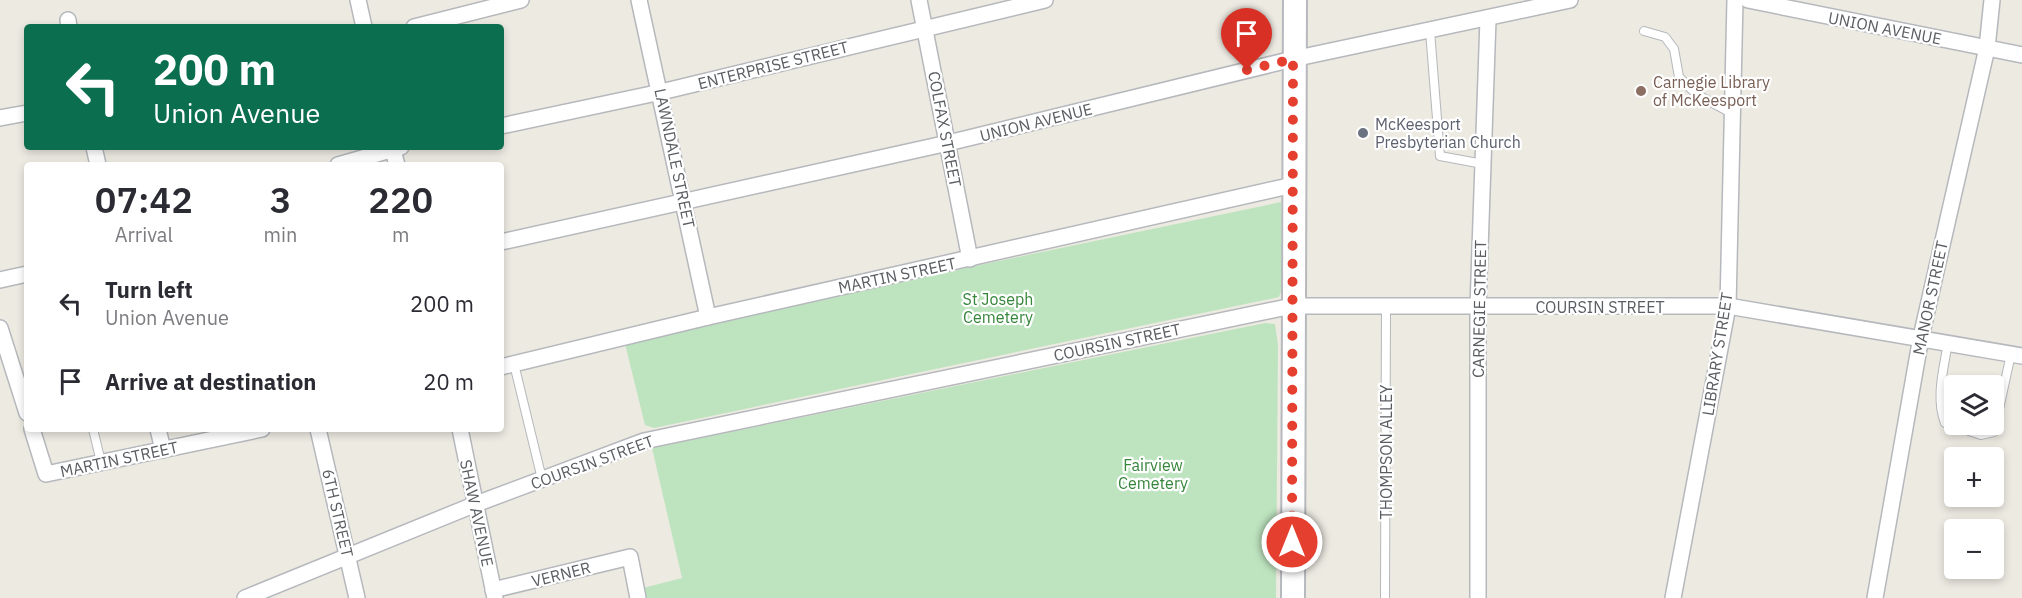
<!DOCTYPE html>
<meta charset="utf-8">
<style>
body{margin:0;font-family:"IBM Plex Sans",sans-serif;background:#f7f7f7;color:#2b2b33;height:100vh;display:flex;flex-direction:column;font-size:22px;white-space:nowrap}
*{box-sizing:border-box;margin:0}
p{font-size:20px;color:#7c7c81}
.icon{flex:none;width:33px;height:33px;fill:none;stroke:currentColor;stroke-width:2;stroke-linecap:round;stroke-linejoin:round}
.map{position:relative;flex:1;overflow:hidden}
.details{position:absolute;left:24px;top:162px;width:480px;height:270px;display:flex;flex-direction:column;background:#fff;border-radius:6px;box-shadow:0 3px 9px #0003}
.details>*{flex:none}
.top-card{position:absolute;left:24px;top:24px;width:480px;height:126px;border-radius:6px;box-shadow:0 3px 9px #0003;background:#0b6e4f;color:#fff;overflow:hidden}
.controls{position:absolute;left:1944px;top:375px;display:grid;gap:12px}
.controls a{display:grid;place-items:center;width:60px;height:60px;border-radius:6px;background:#fff;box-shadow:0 3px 9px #0003;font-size:30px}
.pin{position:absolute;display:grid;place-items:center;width:51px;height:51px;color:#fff;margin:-62px -26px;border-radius:50% 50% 50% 0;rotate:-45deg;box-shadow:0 0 6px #0007}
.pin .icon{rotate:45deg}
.me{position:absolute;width:66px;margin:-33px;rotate:0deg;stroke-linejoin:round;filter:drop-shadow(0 0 4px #0008)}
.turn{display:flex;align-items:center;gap:21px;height:126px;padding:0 30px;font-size:27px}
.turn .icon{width:78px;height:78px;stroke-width:2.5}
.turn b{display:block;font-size:42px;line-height:51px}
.eta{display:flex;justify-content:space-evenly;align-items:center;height:102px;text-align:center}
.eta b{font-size:36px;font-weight:600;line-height:42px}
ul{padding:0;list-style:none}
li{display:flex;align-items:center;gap:18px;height:78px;padding:0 30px}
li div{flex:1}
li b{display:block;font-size:22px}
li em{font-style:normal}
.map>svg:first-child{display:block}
.green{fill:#bee4bf}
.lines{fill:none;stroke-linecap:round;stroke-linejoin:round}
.lane-casing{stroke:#b5b8bc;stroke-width:10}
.street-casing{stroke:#b5b8bc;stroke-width:18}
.secondary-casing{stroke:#b6b9be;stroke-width:26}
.lane{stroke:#fff;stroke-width:8}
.street{stroke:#fff;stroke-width:15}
.secondary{stroke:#fff;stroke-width:22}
.route{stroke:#e53f30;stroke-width:10;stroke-dasharray:0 18}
.education-dot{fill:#8d6e63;stroke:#fff;stroke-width:2}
.worship-dot{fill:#6b7280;stroke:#fff;stroke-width:2}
.labels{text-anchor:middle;stroke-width:4.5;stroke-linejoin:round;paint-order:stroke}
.street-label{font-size:16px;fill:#5a5e62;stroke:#fff}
.education-label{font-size:16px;fill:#785e54;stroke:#fff;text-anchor:start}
.worship-label{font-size:16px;fill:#5b616d;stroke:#fff;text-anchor:start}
.park-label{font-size:16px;fill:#37853b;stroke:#fff}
</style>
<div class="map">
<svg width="2022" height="598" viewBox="0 0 2022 598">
<rect width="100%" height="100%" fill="#edeae2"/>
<g class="green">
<polygon points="1281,202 1282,289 1279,297 654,428 645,425 625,344 970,267"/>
<polygon points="1265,323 1275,324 1278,345 1276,598 645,598 643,588 682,578 652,448"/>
</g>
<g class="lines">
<g class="lane-casing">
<g id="lane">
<polyline points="1430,31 1440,156 1483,164"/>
<polyline points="1644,31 1665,37 1674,49 1679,77 1696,94 1733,114"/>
<path d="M1948,342C1944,368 1935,398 1945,423L1981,435L1994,432L2011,354"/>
<polyline points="514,364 542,479"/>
<polyline points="93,429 101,462"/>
<polyline points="1385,598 1386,307"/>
</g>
</g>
<g class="street-casing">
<g id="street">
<polyline points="358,0 364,27"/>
<polyline points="639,0 708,317"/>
<polyline points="919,0 970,259"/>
<polyline points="1748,0 2022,55"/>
<polyline points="68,20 69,27"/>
<polyline points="414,27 521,0"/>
<polyline points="0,118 27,113"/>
<polyline points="501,126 661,92 1045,0"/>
<polyline points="94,147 98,165"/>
<polyline points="392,147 397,165"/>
<polyline points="338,165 401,147"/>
<polyline points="501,242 948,143 1293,59 1570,0"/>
<polyline points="0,280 27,274"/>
<polyline points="0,328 27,413"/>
<polyline points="501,367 708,317 1293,185"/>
<polyline points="32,429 46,474 262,429"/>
<polyline points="158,429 163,450"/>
<polyline points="318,429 357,598"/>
<polyline points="460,429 495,598"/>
<polyline points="493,590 630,557 638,598"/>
<polyline points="245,598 476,504 644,441 1292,306 1728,306 2022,356"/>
<polyline points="1478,598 1478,307 1488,19"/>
<polyline points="1673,598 1728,306 1735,0"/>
<polyline points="1875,598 1921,337 1987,48 1992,0"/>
</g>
</g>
<g class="secondary-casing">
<polyline id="secondary" points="1293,598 1295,0"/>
</g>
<use href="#lane" class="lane"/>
<use href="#street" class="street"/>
<use href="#secondary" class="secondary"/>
</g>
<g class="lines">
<polyline class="route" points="1247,70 1293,59 1292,542"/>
</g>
<circle class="education-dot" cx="1641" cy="91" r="6"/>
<circle class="worship-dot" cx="1363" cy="133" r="6"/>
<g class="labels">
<g class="street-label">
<text transform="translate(1885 28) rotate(11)" y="6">UNION AVENUE</text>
<text transform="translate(773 65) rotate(-14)" y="6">ENTERPRISE STREET</text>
<text transform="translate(1036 122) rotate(-14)" y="6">UNION AVENUE</text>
<text transform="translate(945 129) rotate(79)" y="6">COLFAX STREET</text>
<text transform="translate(675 158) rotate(78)" y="6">LAWNDALE STREET</text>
<text transform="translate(897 275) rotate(-12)" y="6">MARTIN STREET</text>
<text transform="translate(1930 298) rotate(-78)" y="6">MANOR STREET</text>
<text x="1600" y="313">COURSIN STREET</text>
<text transform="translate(1479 309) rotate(-89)" y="6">CARNEGIE STREET</text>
<text transform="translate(1117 342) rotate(-12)" y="6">COURSIN STREET</text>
<text transform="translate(1717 354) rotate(-81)" y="6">LIBRARY STREET</text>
<text transform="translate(1386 452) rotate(-90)" y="6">THOMPSON ALLEY</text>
<text transform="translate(119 459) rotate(-12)" y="6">MARTIN STREET</text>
<text transform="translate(592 462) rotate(-20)" y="6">COURSIN STREET</text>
<text transform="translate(338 513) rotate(77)" y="6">6TH STREET</text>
<text transform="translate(477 513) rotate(78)" y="6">SHAW AVENUE</text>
<text transform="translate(561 574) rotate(-14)" y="6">VERNER</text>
</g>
<g class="education-label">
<text x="1653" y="88">Carnegie Library<tspan x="1653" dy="18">of McKeesport</tspan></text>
</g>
<g class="worship-label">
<text x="1375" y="130">McKeesport<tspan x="1375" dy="18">Presbyterian Church</tspan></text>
</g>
<g class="park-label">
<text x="998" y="305">St Joseph<tspan x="998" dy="18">Cemetery</tspan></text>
<text x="1153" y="471">Fairview<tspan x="1153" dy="18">Cemetery</tspan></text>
</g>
</g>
</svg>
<div class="controls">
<a><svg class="icon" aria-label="layers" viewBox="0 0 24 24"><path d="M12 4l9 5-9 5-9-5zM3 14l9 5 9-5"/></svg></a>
<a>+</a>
<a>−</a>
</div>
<div class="pin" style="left:1247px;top:70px;background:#d93025"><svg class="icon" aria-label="arrive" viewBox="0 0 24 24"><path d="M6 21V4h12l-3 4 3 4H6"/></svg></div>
<svg class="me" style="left:1292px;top:542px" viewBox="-20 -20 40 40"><circle r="17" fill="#e53f30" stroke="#fff" stroke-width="3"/><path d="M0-11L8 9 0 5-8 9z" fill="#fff"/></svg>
<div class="top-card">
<div class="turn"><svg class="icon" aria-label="left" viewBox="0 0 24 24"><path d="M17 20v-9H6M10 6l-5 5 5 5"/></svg><div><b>200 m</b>Union Avenue</div></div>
</div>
<section class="details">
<div class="eta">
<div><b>07:42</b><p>Arrival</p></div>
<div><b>3</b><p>min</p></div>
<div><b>220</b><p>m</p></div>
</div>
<ul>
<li><svg class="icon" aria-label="left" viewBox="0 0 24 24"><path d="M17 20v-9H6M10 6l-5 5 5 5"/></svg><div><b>Turn left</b><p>Union Avenue</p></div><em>200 m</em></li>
<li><svg class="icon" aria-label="arrive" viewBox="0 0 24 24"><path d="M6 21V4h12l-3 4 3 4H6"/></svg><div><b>Arrive at destination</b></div><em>20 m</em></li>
</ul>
</section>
</div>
